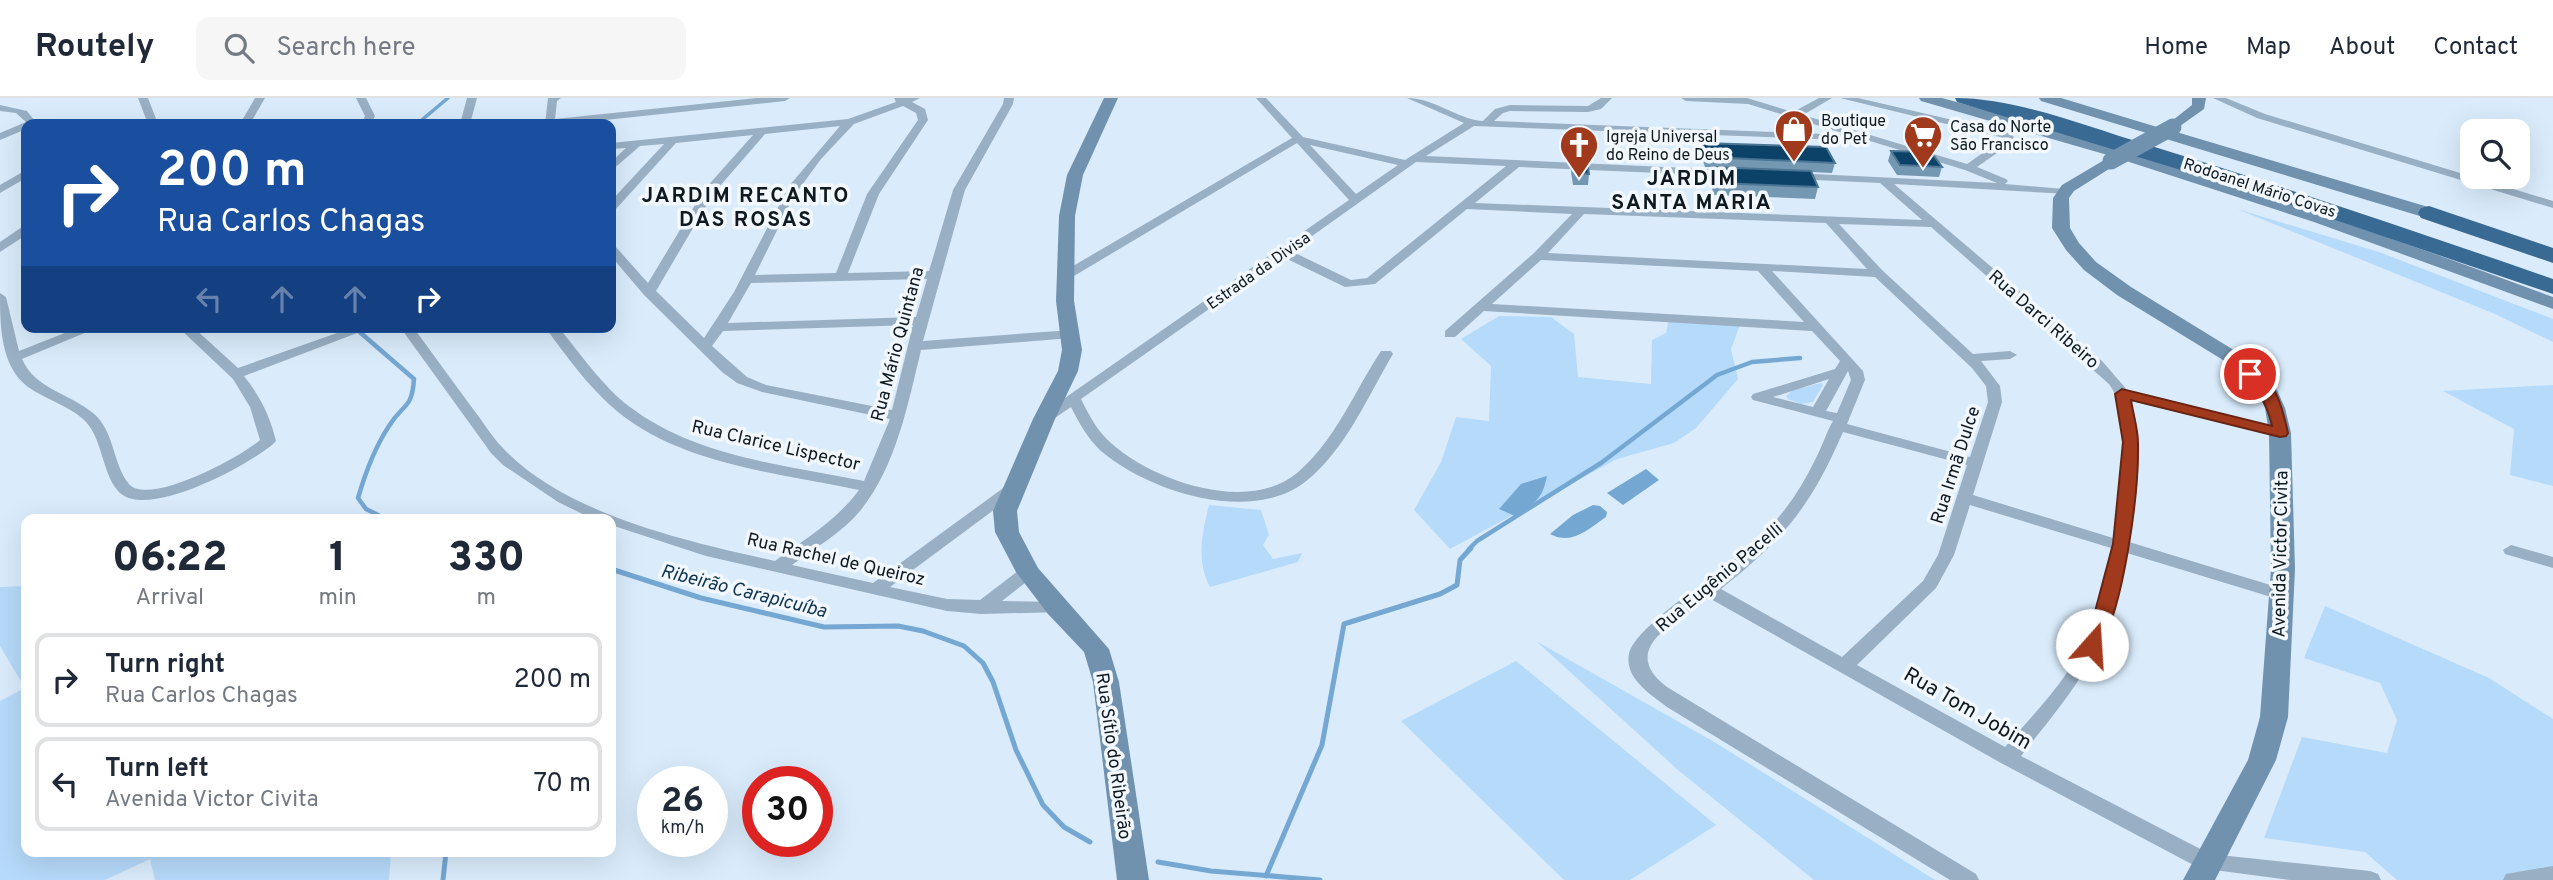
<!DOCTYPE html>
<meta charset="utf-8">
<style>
body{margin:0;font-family:Overpass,sans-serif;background:#f6f6f7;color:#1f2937;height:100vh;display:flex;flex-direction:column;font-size:26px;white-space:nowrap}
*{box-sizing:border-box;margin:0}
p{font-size:23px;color:#747a83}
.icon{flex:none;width:38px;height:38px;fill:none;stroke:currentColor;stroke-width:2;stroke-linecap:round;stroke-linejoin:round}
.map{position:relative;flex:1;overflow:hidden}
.details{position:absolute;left:21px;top:416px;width:595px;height:343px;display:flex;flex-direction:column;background:#fff;border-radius:14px;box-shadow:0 7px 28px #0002}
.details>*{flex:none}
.banner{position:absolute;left:21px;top:21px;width:595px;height:214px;border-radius:14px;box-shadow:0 7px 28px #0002;background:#1a4fa0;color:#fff;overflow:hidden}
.tools{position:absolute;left:2460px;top:21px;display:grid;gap:14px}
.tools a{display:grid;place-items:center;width:70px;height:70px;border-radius:14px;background:#fff;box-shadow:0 7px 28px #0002;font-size:35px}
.speed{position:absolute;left:637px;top:668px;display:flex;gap:14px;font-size:35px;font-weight:700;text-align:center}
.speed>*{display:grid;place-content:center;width:91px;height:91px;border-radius:50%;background:#fff;box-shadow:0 7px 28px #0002;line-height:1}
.speed small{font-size:18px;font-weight:400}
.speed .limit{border:10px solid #d22;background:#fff;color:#111}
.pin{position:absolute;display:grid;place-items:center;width:60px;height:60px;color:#fff;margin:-30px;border:4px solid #fff;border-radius:50%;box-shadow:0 2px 7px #0007}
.me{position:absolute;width:77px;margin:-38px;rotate:19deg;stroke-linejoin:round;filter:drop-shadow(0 0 5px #0008)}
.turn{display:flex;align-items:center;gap:24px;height:147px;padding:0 21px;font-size:32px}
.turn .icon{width:91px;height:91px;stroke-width:2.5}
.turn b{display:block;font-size:49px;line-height:60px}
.lanes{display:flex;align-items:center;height:66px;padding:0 21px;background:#0003;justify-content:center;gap:35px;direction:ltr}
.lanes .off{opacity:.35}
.eta{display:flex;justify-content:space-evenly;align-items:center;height:119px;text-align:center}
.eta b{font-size:42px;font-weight:800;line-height:49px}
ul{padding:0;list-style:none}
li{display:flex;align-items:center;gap:21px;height:94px;margin:0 14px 10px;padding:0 7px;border:4px solid #e0e1e3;border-radius:14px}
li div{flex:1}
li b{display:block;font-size:26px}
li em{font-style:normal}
header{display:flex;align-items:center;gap:42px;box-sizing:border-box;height:98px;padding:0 35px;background:#fff;border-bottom:2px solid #e0e1e3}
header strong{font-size:33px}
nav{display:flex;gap:38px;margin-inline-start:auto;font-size:24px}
.search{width:490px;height:63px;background:#f6f6f7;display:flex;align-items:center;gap:18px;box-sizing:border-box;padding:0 24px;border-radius:14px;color:#747a83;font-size:26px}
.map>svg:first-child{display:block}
.green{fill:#b6dafa}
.water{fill:#75a7d3}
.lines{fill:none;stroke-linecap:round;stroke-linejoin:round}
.stream-far2{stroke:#75a7d3;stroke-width:3.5}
.stream-far1{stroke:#75a7d3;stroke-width:4.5}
.stream{stroke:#75a7d3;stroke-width:5}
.street{fill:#99afc3;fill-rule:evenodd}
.secondary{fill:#7192af;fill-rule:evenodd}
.highway{fill:#396a93;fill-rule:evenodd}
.secondary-bridge{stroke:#7192af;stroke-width:17}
.wall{fill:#7497b2}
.building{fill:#0d4268;stroke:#4a7594;stroke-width:2}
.route{fill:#a1391d;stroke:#692513;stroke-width:2}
.labels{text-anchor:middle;stroke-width:7;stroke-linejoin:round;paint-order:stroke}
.far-poi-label{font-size:16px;fill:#0e1922;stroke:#f2f8fd;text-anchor:start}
.far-street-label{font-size:16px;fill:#0e1922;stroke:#f2f8fd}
.street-label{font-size:18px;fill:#0e1922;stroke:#f2f8fd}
.water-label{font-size:19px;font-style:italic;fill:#0e3553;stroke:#f2f8fd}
.far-district-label{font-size:21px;font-weight:bold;letter-spacing:2px;fill:#0e1922;stroke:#f2f8fd}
.near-street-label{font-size:21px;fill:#0e1922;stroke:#f2f8fd}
</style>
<header>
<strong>Routely</strong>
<div class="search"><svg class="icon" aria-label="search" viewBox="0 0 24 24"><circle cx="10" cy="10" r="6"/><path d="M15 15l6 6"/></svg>Search here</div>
<nav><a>Home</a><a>Map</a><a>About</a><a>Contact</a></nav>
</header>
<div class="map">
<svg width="2553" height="782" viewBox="0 0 2553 782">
<rect width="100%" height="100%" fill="#daecfc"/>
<g class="green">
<polygon points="2237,111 2379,154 2553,221 2553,244 2495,216"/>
<polygon points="1499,218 1551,219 1574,236 1578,279 1651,286 1652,242 1666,235 1668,224 1740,227 1731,251 1738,281 1696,330 1674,345 1617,361 1450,451 1414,412 1441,364 1456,319 1489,323 1491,268 1461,241"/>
<polygon points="1821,285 1823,287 1813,304 1801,306 1788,301 1786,298 1793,292"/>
<polygon points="2553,287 2553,388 2510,377 2514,331 2443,293"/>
<path d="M1209,407L1261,412L1269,437L1263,447L1273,461L1302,455L1298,464L1210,489C1196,463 1202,435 1209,407Z"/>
<polygon points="26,488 26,754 391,754 389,782 155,782 150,761 105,782 0,782 0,603 25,590 0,548 0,489"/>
<polygon points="2325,508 2489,580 2553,621 2553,782 2397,782 2365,754 2264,740 2302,639 2387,655 2397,622 2380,585 2304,560"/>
<polygon points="1536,543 1716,645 1935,782 1814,782 1678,672"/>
<polygon points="1516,563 1716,727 1630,782 1564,782 1401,623"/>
</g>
<g class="water">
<polygon points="1646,371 1659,382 1623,407 1607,395"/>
<path d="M1547,378C1542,402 1535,405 1515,418L1499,411L1521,386Z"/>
<path d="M1593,407L1600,408L1607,414L1606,419C1588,431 1572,448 1550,436L1573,417Z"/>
</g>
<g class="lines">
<polyline class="stream-far2" points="417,26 448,0"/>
<g class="stream-far1">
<path d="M355,230L414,281C412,312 403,305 389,328C375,349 365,376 358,400L366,411L388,422"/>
<polyline points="1469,451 1477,443 1601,365 1717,277 1752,264 1800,260"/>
</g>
<g class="stream">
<polyline points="611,471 701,500 824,529 898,528 923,533 964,548 983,565 993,584 1016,652 1043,707 1064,729 1090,744"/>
<polyline points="1158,764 1211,773 1320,782"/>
<polyline points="1266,778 1322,647 1344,526 1440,496 1457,487 1460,462 1471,450"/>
<polyline points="443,782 446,754"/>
</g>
<g class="street">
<polygon points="138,0 148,0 158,26 148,26"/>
<polygon points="255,0 265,0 250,26 240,26"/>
<polygon points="356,0 366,0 375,18 371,26 361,26 365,18"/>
<polygon points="467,0 477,0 470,26 460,26"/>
<polygon points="548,0 561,0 557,3 555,21 757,0 790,0 785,3 567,26 545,26"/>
<path d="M894,0H920L912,4L925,11L928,22L879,96L848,175L929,173L953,92L1003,6L1004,0H1014L1013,6L965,92L923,243L1071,232L1078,236L1071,240L921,252C908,306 896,369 860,413C842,435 814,450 792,467L873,485L1006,388L1012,386L1020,391L1018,394L890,489L947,501L980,502L1022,470H1034L1037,474L1034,478L1002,503L1057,504L1063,506L1066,510L1063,514L981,516L947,513L706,458L611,427V422H595L558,404L503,367L491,355L400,229H413C433,256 453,284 473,311C483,323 491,338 502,349C563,416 689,444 775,463C805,441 837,422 859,392C779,375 683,367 618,314C590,291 566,258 545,229H558C581,256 602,288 630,309C696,359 785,367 864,383L890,321L762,294L737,285L722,274L644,197L611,158V147L615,148L648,185L704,92L753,37L676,45L615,112L611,113V103L664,46L640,48L611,73V64L626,50L611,51V45L848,21L896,4ZM903,8L916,15L918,22L867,96L836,175L755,177L794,98L821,61L854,26ZM840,28L789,88L734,194L704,240L656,193L713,96L765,36ZM927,181L916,219L728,225L751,185ZM913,227L892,312L766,287L747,279L712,248L723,233Z"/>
<path d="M1256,0H1266L1303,39L1405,62L1464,25L1407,0C1435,0 1456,21 1483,23L1495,11L1510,7L1588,8L1601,0H1612L1601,11L1588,14L1510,13L1503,15L1494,23L1849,37L1748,6L1686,3L1681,0H1747L1793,14L1819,0H1832L1803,17L1967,66L2004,40L1840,0H1858L2013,36L2014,43L1977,69L2006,81L2008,83L2005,86L2064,91L2070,94L2068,96L1894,86L2103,264L2128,293L2285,332L2287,335L2285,338L2280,339L2131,303C2145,348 2137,399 2129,444L2287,492L2290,496L2287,500L2281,502L2127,455C2111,548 2078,587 2021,658L2210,756L2370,773L2378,776L2381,782H2290L2199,770L2001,665L1709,500C1678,524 1616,550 1667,589L1976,776L1979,782H1950L1667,609C1651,597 1624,580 1629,556C1635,528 1719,476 1744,454C1775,428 1797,399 1815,362C1822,349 1826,335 1833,323L1753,302L1751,299L1753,296L1835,271L1840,263L1812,233L1484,213L1455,239H1445V233L1534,155L1572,116L1467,111L1375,186L1345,189L1283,159L1081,301C1089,317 1097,333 1111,345C1153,383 1248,416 1297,375C1335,343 1354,294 1381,253H1391L1393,256C1368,298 1345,353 1305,384C1251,426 1149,394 1101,353C1088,341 1079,325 1071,309L1049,324H1039L1037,321L1039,318L1349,102L1297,45L1069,181H1061V175L1292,40ZM1474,28L1870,43L1965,72L1997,85L1794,75L1788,78L1794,81L1880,85L1922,122L1475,105L1519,69L1730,78L1735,75L1730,72L1426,58ZM1310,47L1398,67L1356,96ZM1416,64L1506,68L1367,180L1351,182L1291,153ZM1584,116L1826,125L1867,171L1548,155ZM1839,126L1931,129L2109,286C2135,320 2121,400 2113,440L1973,397L2002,304L2000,288L1981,263L2010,261L2017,257L2010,253L1973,256L1882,172ZM1541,162L1758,173L1804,224L1492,206ZM1772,173L1875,179L1972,270L1986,288L1988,304L1970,359L1847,326L1865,282L1863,273ZM1848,273L1851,282L1837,315L1826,313ZM1829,281L1813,309L1773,299ZM1843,334L1967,367L1938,457L1923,483L1842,559L1721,491C1784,441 1811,408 1843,334ZM1970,407L2111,450C2105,483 2097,519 2082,549C2063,587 2032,618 2005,649L1857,567L1936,490L1954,457Z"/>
<polygon points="2213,0 2226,0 2265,16 2553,103 2553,110 2257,20"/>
<polygon points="0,7 27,13 37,26 26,26 26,31 0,42 0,35 26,24 16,15 0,13"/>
<polygon points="26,72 26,80 0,95 0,87"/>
<polygon points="22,129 26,129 26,137 0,154 0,144"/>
<path d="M0,195L6,199L19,253L80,229H99L22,261C35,291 69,295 93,315C115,333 112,365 129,386C149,409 242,358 260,342L250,309L233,281L178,229H193L238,270L354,229H373L244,278C260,298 270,318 276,343L273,346C249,367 145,424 118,393C101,373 103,339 83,321C67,307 45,301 28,289C0,268 0,226 0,195Z"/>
<polygon points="2511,447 2553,459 2553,470 2505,456 2503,452"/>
<polygon points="2553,768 2553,782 2503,782 2506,776"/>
</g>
<g class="secondary">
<polygon points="1104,0 1118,0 1083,77 1075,118 1074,203 1082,252 1078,273 1055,321 1017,413 1019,434 1038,470 1109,551 1119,584 1149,782 1117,782 1093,584 1084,554 1048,516 1016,474 995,434 993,413 1033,321 1058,273 1062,252 1056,203 1059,118 1067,77"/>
<path d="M1919,0H1942C2149,57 2352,124 2553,199V211L2314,124L2117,60V66L2074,93L2069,100L2070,130L2079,145L2096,164L2131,189L2237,254L2257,272L2277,292L2285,310L2291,335L2295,471L2288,619L2276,662L2215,782H2183L2248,662L2260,619L2271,471L2269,335L2265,310L2258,295L2243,280L2223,262L2117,197L2084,172L2066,152L2052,130L2053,100L2062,87L2111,58L1921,3Z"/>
<polygon points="2039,0 2061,0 2167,32 2168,26 2192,7 2192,0 2206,0 2204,11 2173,33 2435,111 2437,115 2435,119 2423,119 2041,3"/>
</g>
<g class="highway">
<path d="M1955,0C2016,0 2085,28 2145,46C2282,88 2418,134 2553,181V196L2253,94L1957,4Z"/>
<polygon points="2429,108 2553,150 2553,165 2421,120 2418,115 2421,110"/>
</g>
<polyline class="secondary-bridge" points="2111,63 2173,29"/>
</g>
<g class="wall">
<polygon points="1702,45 1835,65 1832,75 1811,74 1818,89 1815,101 1714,97 1709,81 1711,69 1705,69 1700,54"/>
<polygon points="1891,53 1942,69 1939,79 1897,77 1888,63"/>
<polygon points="1573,62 1589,76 1588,87 1573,87 1571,74"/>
</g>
<g class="building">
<polygon points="1702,45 1826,49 1835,65 1707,59"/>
<polygon points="1891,53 1931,54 1942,69 1900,67"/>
<polygon points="1573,62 1587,63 1589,76 1575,75"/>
<polygon points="1711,69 1811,73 1818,89 1717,85"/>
</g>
<path class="route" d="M2250,271C2276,280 2283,312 2288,335L2286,338L2280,339L2131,302C2133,316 2138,331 2138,345C2139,395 2124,508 2099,551H2086L2083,547L2093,521L2113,446L2123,344L2115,296L2122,291L2272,328C2266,302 2259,296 2243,276Z"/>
<defs>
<g id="shop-pin" transform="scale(2.0125)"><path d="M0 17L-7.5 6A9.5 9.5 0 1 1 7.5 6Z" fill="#a1391d" stroke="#f2f8fd"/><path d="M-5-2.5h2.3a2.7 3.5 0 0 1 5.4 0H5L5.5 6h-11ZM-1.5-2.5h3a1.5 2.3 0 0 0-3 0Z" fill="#fff"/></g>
<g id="supermarket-pin" transform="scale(2.0125)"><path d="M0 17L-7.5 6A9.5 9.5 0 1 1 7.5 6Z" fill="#a1391d" stroke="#f2f8fd"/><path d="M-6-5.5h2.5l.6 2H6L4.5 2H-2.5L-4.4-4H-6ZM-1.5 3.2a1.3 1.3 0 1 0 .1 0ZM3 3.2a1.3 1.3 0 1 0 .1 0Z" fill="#fff"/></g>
<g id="church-pin" transform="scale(2.0125)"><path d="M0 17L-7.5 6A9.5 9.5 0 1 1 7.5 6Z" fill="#a1391d" stroke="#f2f8fd"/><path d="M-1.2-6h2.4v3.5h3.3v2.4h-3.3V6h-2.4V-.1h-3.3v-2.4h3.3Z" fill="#fff"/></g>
</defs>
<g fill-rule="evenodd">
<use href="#shop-pin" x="1794" y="31"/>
<use href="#supermarket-pin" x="1923" y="37"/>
<use href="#church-pin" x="1579" y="47"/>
</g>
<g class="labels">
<g class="far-poi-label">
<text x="1821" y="28">Boutique<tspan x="1821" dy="18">do Pet</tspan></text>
<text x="1950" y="34">Casa do Norte<tspan x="1950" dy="18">São Francisco</tspan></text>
<text x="1606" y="44">Igreja Universal<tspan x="1606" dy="18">do Reino de Deus</tspan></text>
</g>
<g class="far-street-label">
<text transform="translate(2260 89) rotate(18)" y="6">Rodoanel Mário Covas</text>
<text transform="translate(1258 172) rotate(-35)" y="6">Estrada da Divisa</text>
</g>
<g class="street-label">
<text transform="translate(2044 221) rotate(41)" y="6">Rua Darci Ribeiro</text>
<text transform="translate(897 246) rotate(-75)" y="6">Rua Mário Quintana</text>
<text transform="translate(776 347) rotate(13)" y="6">Rua Clarice Lispector</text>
<text transform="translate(1955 367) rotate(-72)" y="6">Rua Irmã Dulce</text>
<text transform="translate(2280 456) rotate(-89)" y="6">Avenida Victor Civita</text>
<text transform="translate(836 461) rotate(13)" y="6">Rua Rachel de Queiroz</text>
<text transform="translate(1719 479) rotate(-40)" y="6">Rua Eugênio Pacelli</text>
<text transform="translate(1114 658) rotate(82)" y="6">Rua Sítio do Ribeirão</text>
</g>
<g class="water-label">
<text transform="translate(744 492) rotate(14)" y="7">Ribeirão Carapicuíba</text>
</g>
<g class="far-district-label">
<text x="1692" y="87">JARDIM<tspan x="1692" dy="24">SANTA MARIA</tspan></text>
<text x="746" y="104">JARDIM RECANTO<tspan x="746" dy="24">DAS ROSAS</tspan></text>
</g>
<g class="near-street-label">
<text transform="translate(1968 610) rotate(30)" y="7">Rua Tom Jobim</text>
</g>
</g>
</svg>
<div class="tools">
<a><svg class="icon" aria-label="search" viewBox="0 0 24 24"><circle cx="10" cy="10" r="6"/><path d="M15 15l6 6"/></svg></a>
</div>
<div class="speed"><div>26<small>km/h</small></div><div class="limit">30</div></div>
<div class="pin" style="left:2250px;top:276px;background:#d93025"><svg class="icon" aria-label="arrive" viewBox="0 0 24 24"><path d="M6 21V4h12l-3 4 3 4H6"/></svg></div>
<svg class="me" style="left:2092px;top:547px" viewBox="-20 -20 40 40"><circle r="19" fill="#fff"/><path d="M0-13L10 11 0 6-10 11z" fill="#a1391d"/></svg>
<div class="banner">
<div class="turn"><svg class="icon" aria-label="right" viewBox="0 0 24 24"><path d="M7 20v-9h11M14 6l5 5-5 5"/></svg><div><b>200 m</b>Rua Carlos Chagas</div></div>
<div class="lanes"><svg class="icon off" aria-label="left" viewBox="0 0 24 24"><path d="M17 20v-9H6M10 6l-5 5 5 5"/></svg><svg class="icon off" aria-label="ahead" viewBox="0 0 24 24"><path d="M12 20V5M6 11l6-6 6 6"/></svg><svg class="icon off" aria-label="ahead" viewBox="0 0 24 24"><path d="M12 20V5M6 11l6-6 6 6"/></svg><svg class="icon" aria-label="right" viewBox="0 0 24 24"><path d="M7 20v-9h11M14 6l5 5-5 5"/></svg></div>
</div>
<section class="details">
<div class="eta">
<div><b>06:22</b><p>Arrival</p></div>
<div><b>1</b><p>min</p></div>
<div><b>330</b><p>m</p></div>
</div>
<ul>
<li><svg class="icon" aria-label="right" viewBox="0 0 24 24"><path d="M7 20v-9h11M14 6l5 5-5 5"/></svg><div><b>Turn right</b><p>Rua Carlos Chagas</p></div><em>200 m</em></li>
<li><svg class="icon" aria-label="left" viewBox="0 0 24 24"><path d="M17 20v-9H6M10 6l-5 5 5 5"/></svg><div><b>Turn left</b><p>Avenida Victor Civita</p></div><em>70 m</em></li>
</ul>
</section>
</div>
